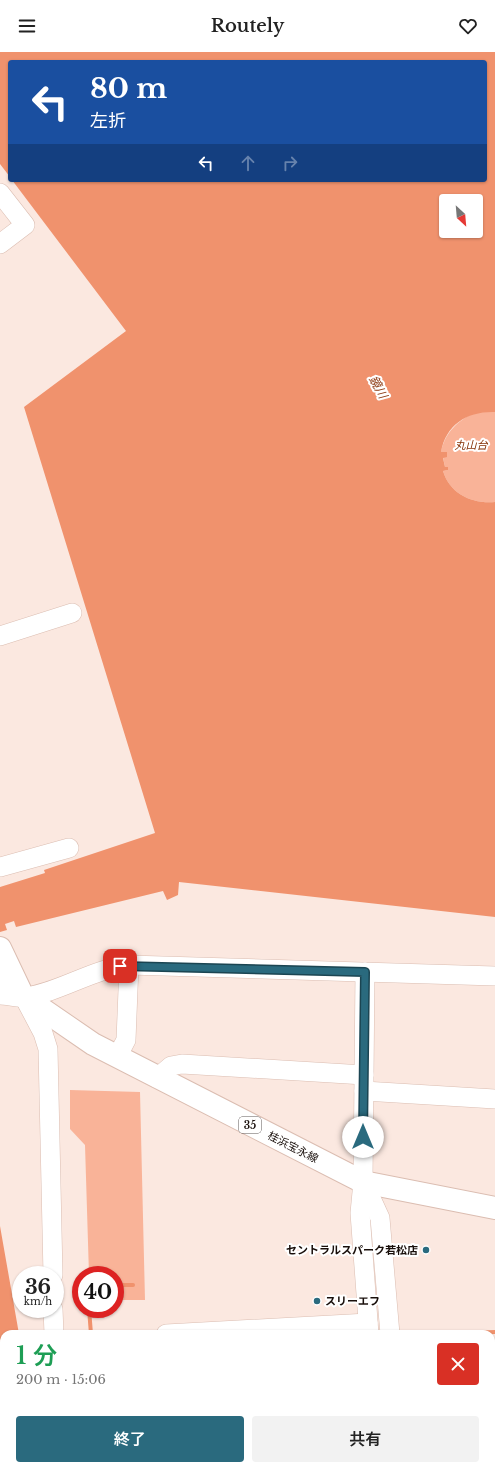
<!DOCTYPE html>
<html lang="ja">
<meta charset="utf-8">
<style>
body{margin:0;font-family:"Libre Baskerville","Noto Sans JP",serif;background:#f2f2f2;color:#222;height:100vh;display:flex;flex-direction:column;font-size:15px;white-space:nowrap}
*{box-sizing:border-box;margin:0}
p{font-size:13px;color:#767676}
.icon{flex:none;width:22px;height:22px;fill:none;stroke:currentColor;stroke-width:2;stroke-linecap:round;stroke-linejoin:round}
.map{position:relative;flex:1;overflow:hidden}
.sheet{position:absolute;left:0px;top:1278px;width:495px;height:140px;display:flex;flex-direction:column;background:#fff;border-radius:12px 12px 0 0;box-shadow:0 1px 3px #0004}
.sheet>*{flex:none}
.hud{position:absolute;left:8px;top:8px;width:479px;height:122px;border-radius:4px;box-shadow:0 1px 3px #0004;background:#1a4fa0;color:#fff;overflow:hidden}
.needle{width:26px;rotate:154deg}
.fabs{position:absolute;left:439px;top:142px;display:grid;gap:8px}
.fabs a{display:grid;place-items:center;width:44px;height:44px;border-radius:4px;background:#fff;box-shadow:0 1px 3px #0004;font-size:20px}
.speed{position:absolute;left:12px;top:1214px;display:flex;gap:8px;font-size:20px;font-weight:700;text-align:center}
.speed>*{display:grid;place-content:center;width:52px;height:52px;border-radius:50%;background:#fff;box-shadow:0 1px 3px #0004;line-height:1}
.speed small{font-size:10px;font-weight:400}
.speed .limit{border:6px solid #d22;background:#fff;color:#111}
.pin{position:absolute;display:grid;place-items:center;width:34px;height:34px;color:#fff;margin:-17px;border-radius:8px;box-shadow:0 2px 6px #0006}
.me{position:absolute;width:44px;margin:-22px;rotate:0deg;stroke-linejoin:round;filter:drop-shadow(0 0 3px #0008)}
.turn{display:flex;align-items:center;gap:14px;height:84px;padding:0 16px;font-size:18px}
.turn .icon{width:52px;height:52px;stroke-width:2.5}
.turn b{display:block;font-size:28px;line-height:34px}
.lanes{display:flex;align-items:center;height:38px;padding:0 16px;background:#0003;justify-content:center;gap:20px;direction:ltr}
.lanes .off{opacity:.35}
.round{display:grid;place-items:center;flex:none;width:42px;height:42px;border-radius:4px;background:#f2f2f2}
.summary{display:flex;align-items:center;justify-content:space-between;height:68px;padding:0 16px}
h1{font-size:24px;font-weight:600;line-height:30px;color:#1e9e55}
.primary-button{display:flex;gap:8px;margin-top:auto;padding:8px 16px}
.primary-button a{flex:1;height:46px;border-radius:4px;background:#2a6a7e;color:#fff;font-size:16px;font-weight:600;line-height:46px;text-align:center}
.primary-button a+a{background:#f2f2f2;color:#222}
header{display:flex;justify-content:space-between;align-items:center;height:52px;padding:0 16px;background:#fff;font-size:18px;font-weight:600}
.map>svg:first-child{display:block}
.green{fill:#f9b398}
.water{fill:#f0926d;fill-rule:evenodd}
.lines{fill:none;stroke-linecap:round;stroke-linejoin:round}
.stream{stroke:#f0926d;stroke-width:4}
.minor-casing{stroke:#dbbdb1;stroke-width:20}
.major-casing{stroke:#dbbdb1;stroke-width:24}
.minor{stroke:#fff;stroke-width:19}
.major{stroke:#fff;stroke-width:22}
.route-casing{stroke:#1b4552;stroke-width:10}
.route{stroke:#2a6a7e;stroke-width:7}
.poi-dot{fill:#2a6a7e;stroke:#fff;stroke-width:1.5}
.labels{text-anchor:middle;stroke-width:4;stroke-linejoin:round;paint-order:stroke}
.shield{fill:#fff;stroke:#5d5654;stroke-width:1}
.shield-label{font-size:10px;font-weight:bold;fill:#180e0a}
.park-label{font-size:11px;font-style:italic;fill:#853106;stroke:#fff}
.street-label{font-size:11px;fill:#180e0a;stroke:#fff}
.poi-label{font-size:11px;font-weight:bold;fill:#180e0a;stroke:#fff;text-anchor:end}
.water-label{font-size:12px;font-style:italic;fill:#8b370f;stroke:#fff}
</style>
<header><svg class="icon" aria-label="menu" viewBox="0 0 24 24"><path d="M4 6h16M4 12h16M4 18h16"/></svg>Routely<svg class="icon" aria-label="heart" viewBox="0 0 24 24"><path d="M12 20l-8-8c-3-5 5-10 8-4 3-6 11-1 8 4z"/></svg></header>
<div class="map">
<svg width="495" height="1418" viewBox="0 0 495 1418">
<rect width="100%" height="100%" fill="#fbe8e0"/>
<g class="green">
<path d="M475,360H495V450C472,452 450,442 443,419L448,418L445,415L443,405L447,400H441C445,380 458,369 475,360Z"/>
<polygon points="70,1038 140,1040 145,1248 115,1248 115,1223 89,1223 85,1093 70,1077"/>
</g>
<g class="water">
<path d="M0,0H495V360C468,359 446,372 441,400H447V405L443,406L445,415H448V418L443,419C450,442 472,452 495,450V865L179,830L178,843L167,848L163,839L16,875L14,869L5,872L7,878L0,880V835L45,821L44,818L155,781L24,355L126,279L12,128H485V10H10V125L0,112ZM446,149H476V179H446Z"/>
<polygon points="0,1174 19,1282 4,1282 4,1414 41,1414 41,1418 0,1418"/>
</g>
<g class="lines">
<g class="stream">
<polyline points="115,1233 133,1233"/>
<polyline points="89,1257 91,1282"/>
<polyline points="435,1282 495,1280"/>
<polyline points="120,1414 120,1418"/>
</g>
<g class="minor-casing">
<g id="minor">
<polyline points="0,141 25,173 0,192"/>
<polyline points="0,584 72,561"/>
<polyline points="0,815 69,796"/>
<polyline points="365,920 363,1130 360,1161 369,1282"/>
<path d="M0,943C8,943 17,946 25,945C61,940 92,917 129,913L495,924"/>
<polyline points="24,945 43,981 48,997 53,1223"/>
<polyline points="117,1005 126,988 129,913"/>
<polyline points="157,1026 171,1014 182,1012 364,1023"/>
<polyline points="364,1039 495,1047"/>
<polyline points="364,1131 380,1166 390,1282"/>
<polyline points="53,1257 54,1282"/>
<polyline points="166,1282 368,1271"/>
<polyline points="62,1414 62,1418"/>
<polyline points="381,1414 381,1418"/>
<polyline points="397,1414 397,1418"/>
</g>
</g>
<g class="major-casing">
<g id="major">
<polyline points="0,896 20,938"/>
<polyline points="0,925 10,935 93,992 363,1130 495,1156"/>
</g>
</g>
<use href="#minor" class="minor"/>
<use href="#major" class="major"/>
</g>
<g class="lines">
<g class="route-casing">
<polyline id="route" points="120,914 365,920 363,1085"/>
</g>
<use href="#route" class="route"/>
</g>
<g class="poi-dot">
<circle cx="426" cy="1198" r="4"/>
<circle cx="317" cy="1249" r="4"/>
</g>
<g class="labels">
<rect class="shield" x="239" y="1065" width="22" height="16" rx="3"/>
<g class="shield-label">
<text x="250" y="1077">35</text>
</g>
<g class="park-label">
<text x="471" y="397">丸山台</text>
</g>
<g class="street-label">
<text transform="translate(293 1095) rotate(27)" y="4">桂浜宝永線</text>
</g>
<g class="poi-label">
<text x="418" y="1202">セントラルスパーク若松店</text>
<text x="325" y="1253" text-anchor="start">スリーエフ</text>
</g>
<g class="water-label">
<text transform="translate(378 335) rotate(61)" y="4">鏡川</text>
</g>
</g>
</svg>
<div class="fabs">
<a><svg class="needle" viewBox="-14 -14 28 28"><path d="M0-13l5 13h-10z" fill="#e53935"/><path d="M0 13l5-13h-10z" fill="#767676"/></svg></a>
</div>
<div class="speed"><div>36<small>km/h</small></div><div class="limit">40</div></div>
<div class="pin" style="left:120px;top:914px;background:#d93025"><svg class="icon" aria-label="arrive" viewBox="0 0 24 24"><path d="M6 21V4h12l-3 4 3 4H6"/></svg></div>
<svg class="me" style="left:363px;top:1085px" viewBox="-20 -20 40 40"><circle r="19" fill="#fff"/><path d="M0-13L10 11 0 6-10 11z" fill="#2a6a7e"/></svg>
<div class="hud">
<div class="turn"><svg class="icon" aria-label="left" viewBox="0 0 24 24"><path d="M17 20v-9H6M10 6l-5 5 5 5"/></svg><div><b>80 m</b>左折</div></div>
<div class="lanes"><svg class="icon" aria-label="left" viewBox="0 0 24 24"><path d="M17 20v-9H6M10 6l-5 5 5 5"/></svg><svg class="icon off" aria-label="ahead" viewBox="0 0 24 24"><path d="M12 20V5M6 11l6-6 6 6"/></svg><svg class="icon off" aria-label="right" viewBox="0 0 24 24"><path d="M7 20v-9h11M14 6l5 5-5 5"/></svg></div>
</div>
<section class="sheet">
<div class="summary"><div><h1>1 分</h1><p>200 m · 15:06</p></div><a class="round" style="background:#d93025;color:#fff"><svg class="icon" aria-label="close" viewBox="0 0 24 24"><path d="M6 6l12 12M18 6L6 18"/></svg></a></div>
<div class="primary-button"><a>終了</a><a>共有</a></div>
</section>
</div>
